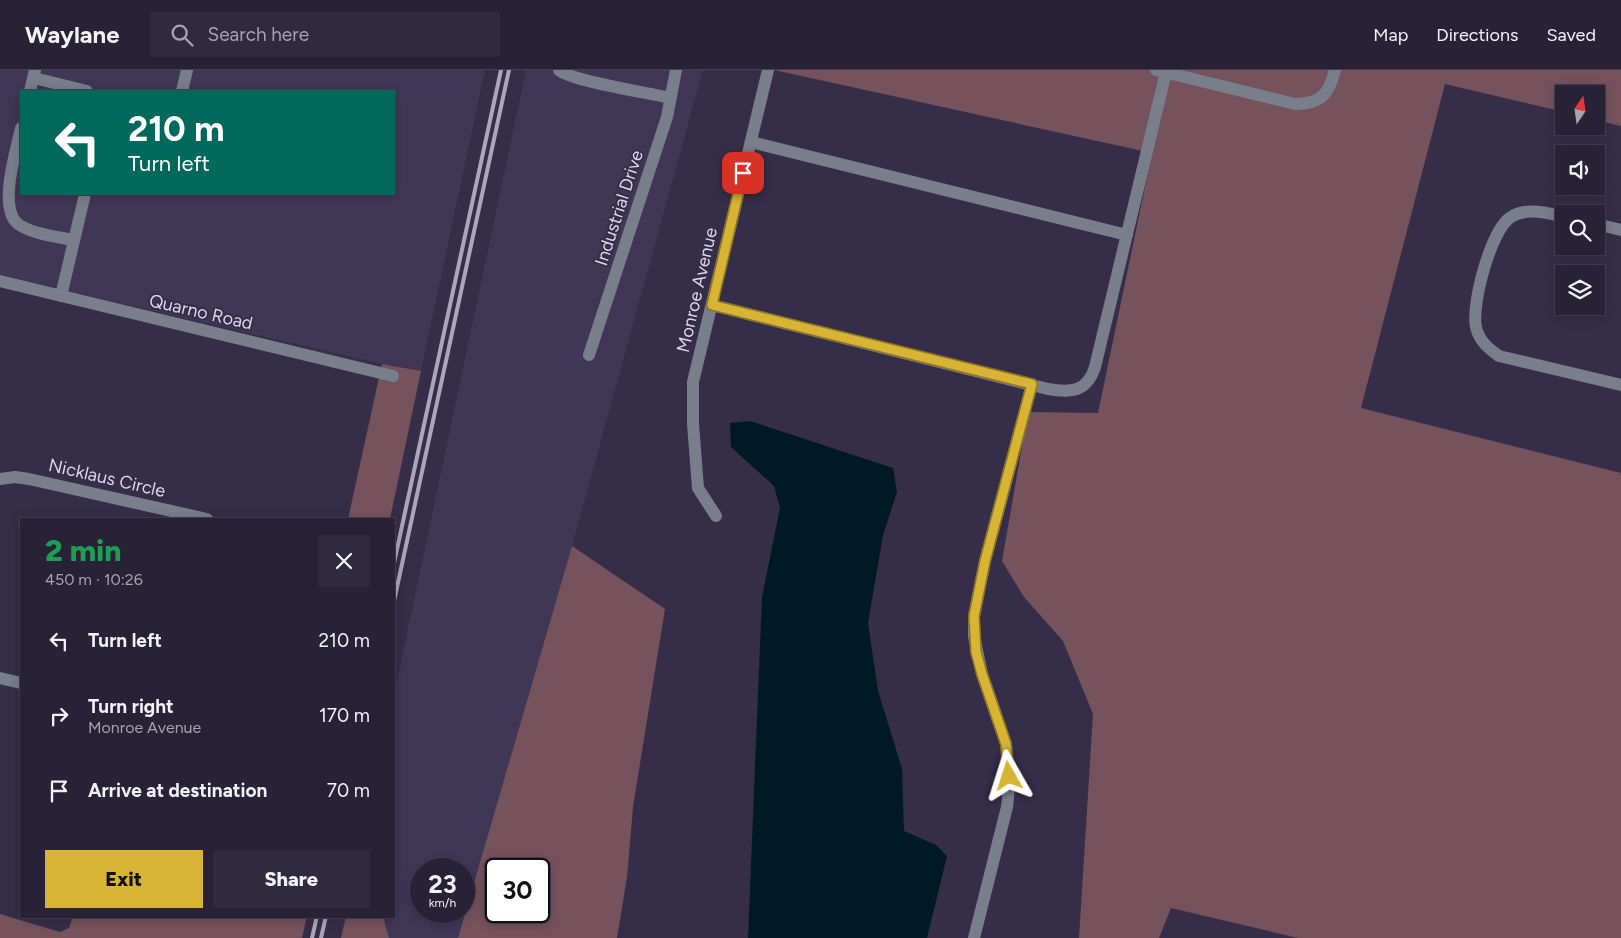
<!DOCTYPE html>
<meta charset="utf-8">
<style>
body{margin:0;font-family:Figtree,sans-serif;background:#302a3e;color:#f1f3f6;height:100vh;display:flex;flex-direction:column;font-size:19px;white-space:nowrap}
*{box-sizing:border-box;margin:0}
p{font-size:16px;color:#a5a4ad}
.icon{flex:none;width:28px;height:28px;fill:none;stroke:currentColor;stroke-width:2;stroke-linecap:round;stroke-linejoin:round}
.map{position:relative;flex:1;overflow:hidden}
.sheet{position:absolute;left:20px;top:448px;width:375px;height:400px;display:flex;flex-direction:column;background:#282236;border-radius:0px;box-shadow:0 2px 12px #0003,0 0 0 1px #443f51}
.sheet>*{flex:none}
.top-card{position:absolute;left:20px;top:20px;width:375px;height:105px;border-radius:0px;box-shadow:0 2px 12px #0003,0 0 0 1px #443f51;background:#00695c;color:#fff;overflow:hidden}
.needle{width:32px;rotate:13deg}
.controls{position:absolute;left:1555px;top:15px;display:grid;gap:10px}
.controls a{display:grid;place-items:center;width:50px;height:50px;border-radius:0px;background:#282236;box-shadow:0 2px 12px #0003,0 0 0 1px #443f51;font-size:25px}
.speed{position:absolute;left:410px;top:788px;display:flex;gap:10px;font-size:25px;font-weight:700;text-align:center}
.speed>*{display:grid;place-content:center;width:65px;height:65px;border-radius:50%;background:#282236;box-shadow:0 2px 12px #0003,0 0 0 1px #443f51;line-height:1}
.speed small{font-size:12px;font-weight:400}
.speed .limit{border:2px solid #111;border-radius:8px;background:#fff;color:#111}
.pin{position:absolute;display:grid;place-items:center;width:42px;height:42px;color:#fff;margin:-21px;border-radius:10px;box-shadow:0 2px 8px #0006}
.me{position:absolute;width:55px;margin:-28px;rotate:354deg;stroke-linejoin:round;filter:drop-shadow(0 0 4px #0008)}
.turn{display:flex;align-items:center;gap:18px;height:105px;padding:0 25px;font-size:22px}
.turn .icon{width:65px;height:65px;stroke-width:2.5}
.turn b{display:block;font-size:35px;line-height:42px}
.round{display:grid;place-items:center;flex:none;width:52px;height:52px;border-radius:0px;background:#302a3e}
.head{display:flex;align-items:center;justify-content:space-between;height:85px;padding:0 25px}
h1{font-size:30px;font-weight:800;line-height:38px;color:#1e9e55}
.action{display:flex;gap:10px;margin-top:auto;padding:10px 25px}
.action a{flex:1;height:58px;border-radius:0px;background:#d8b434;color:#111;font-size:20px;font-weight:800;line-height:58px;text-align:center}
.action a+a{background:#302a3e;color:#f1f3f6}
ul{padding:0;list-style:none}
li{display:flex;align-items:center;gap:15px;height:75px;padding:0 25px}
li div{flex:1}
li b{display:block;font-size:19px}
li em{font-style:normal}
header{display:flex;align-items:center;gap:30px;box-sizing:border-box;height:70px;padding:0 25px;background:#282236;border-bottom:1px solid #443f51}
header strong{font-size:24px}
nav{display:flex;gap:28px;margin-inline-start:auto;font-size:18px}
.search{width:350px;height:45px;background:#302a3e;display:flex;align-items:center;gap:12px;box-sizing:border-box;padding:0 18px;border-radius:0px;color:#a5a4ad;font-size:19px}
.map>svg:first-child{display:block}
.built{fill:#403656;fill-rule:evenodd}
.green{fill:#76525d;fill-rule:evenodd}
.water{fill:#001927}
.lines{fill:none;stroke-linecap:round;stroke-linejoin:round}
.minor{stroke:#797e8b;stroke-width:12}
.rail{stroke:#aca6ba;stroke-width:4}
.route-casing{stroke:#8c7522;stroke-width:12}
.route{stroke:#d8b434;stroke-width:9}
.labels{text-anchor:middle;stroke-width:4;stroke-linejoin:round;paint-order:stroke}
.street-label{font-size:18px;fill:#dbd7e8;stroke:#362e48}
</style>
<header>
<strong>Waylane</strong>
<div class="search"><svg class="icon" aria-label="search" viewBox="0 0 24 24"><circle cx="10" cy="10" r="6"/><path d="M15 15l6 6"/></svg>Search here</div>
<nav><a>Map</a><a>Directions</a><a>Saved</a></nav>
</header>
<div class="map">
<svg width="1621" height="868" viewBox="0 0 1621 868">
<rect width="100%" height="100%" fill="#362e48"/>
<g class="built">
<path d="M0,0H485L421,301L382,294L0,205ZM21,21H394V124H21Z"/>
<path d="M526,0H703L572,476L458,868H389L384,846H394V625ZM421,799H464V841H421Z"/>
</g>
<g class="green">
<polygon points="774,0 1621,0 1621,56 1596,50 1596,24 1564,24 1564,42 1445,14 1361,338 1621,403 1621,868 1298,868 1171,838 1159,868 1079,868 1093,644 1063,571 1024,527 1002,491 1028,342 1098,343 1152,83"/>
<polygon points="382,294 421,301 390,449 348,449"/>
<path d="M572,476L665,539L633,737L627,807L617,868H458ZM496,799H539V841H496Z"/>
<polygon points="0,844 60,862 69,858 73,846 307,846 302,868 0,868"/>
<polygon points="346,846 383,846 389,868 341,868"/>
</g>
<polygon class="water" points="750,351 893,398 897,422 883,465 868,553 878,621 902,699 904,761 936,775 947,786 927,868 748,868 762,527 780,438 774,416 731,377 730,353"/>
<g class="lines">
<g class="minor">
<path d="M559,0C571,11 650,23 670,28"/>
<path d="M1156,0L1295,34C1321,34 1329,24 1335,0"/>
<polyline points="34,8 87,21"/>
<polyline points="30,21 35,0"/>
<polyline points="182,21 187,0"/>
<path d="M21,58C16,82 0,131 15,151C25,163 58,167 73,170"/>
<polyline points="751,72 1127,165"/>
<path d="M1564,147C1547,143 1527,137 1511,147C1491,159 1471,235 1476,257C1479,271 1489,279 1499,286L1621,315"/>
<polyline points="1596,154 1621,160"/>
<polyline points="0,211 393,306"/>
<polyline points="61,226 85,124"/>
<path d="M712,235L1048,319C1071,323 1087,322 1095,297L1166,2"/>
<polyline points="589,285 667,47 676,0"/>
<polyline points="0,409 15,407 29,409 207,449"/>
<polyline points="716,446 698,418 693,354 693,312 768,0"/>
<polyline points="0,608 21,613"/>
<polyline points="974,868 1007,737 1009,717 1006,674 982,604 974,566 974,546 985,491 1032,314"/>
</g>
<g class="rail">
<polyline points="394,493 501,0"/>
<polyline points="394,531 509,0"/>
<polyline points="312,868 317,846"/>
<polyline points="321,868 326,846"/>
</g>
</g>
<g class="lines">
<g class="route-casing">
<polyline id="route" points="743,103 712,235 1032,314 985,491 974,546 976,582 982,604 1006,674 1009,706"/>
</g>
<use href="#route" class="route"/>
</g>
<g class="labels">
<g class="street-label">
<text transform="translate(619 138) rotate(-72)" y="6">Industrial Drive</text>
<text transform="translate(697 220) rotate(-77)" y="6">Monroe Avenue</text>
<text transform="translate(201 242) rotate(13)" y="6">Quarno Road</text>
<text transform="translate(107 408) rotate(13)" y="6">Nicklaus Circle</text>
</g>
</g>
</svg>
<div class="controls">
<a><svg class="needle" viewBox="-14 -14 28 28"><path d="M0-13l5 13h-10z" fill="#e53935"/><path d="M0 13l5-13h-10z" fill="#a5a4ad"/></svg></a>
<a><svg class="icon" aria-label="sound" viewBox="0 0 24 24"><path d="M4 9h4l5-4v14l-5-4H4zM17 9q2 3 0 6"/></svg></a>
<a><svg class="icon" aria-label="search" viewBox="0 0 24 24"><circle cx="10" cy="10" r="6"/><path d="M15 15l6 6"/></svg></a>
<a><svg class="icon" aria-label="layers" viewBox="0 0 24 24"><path d="M12 4l9 5-9 5-9-5zM3 14l9 5 9-5"/></svg></a>
</div>
<div class="speed"><div>23<small>km/h</small></div><div class="limit">30</div></div>
<div class="pin" style="left:743px;top:103px;background:#d93025"><svg class="icon" aria-label="arrive" viewBox="0 0 24 24"><path d="M6 21V4h12l-3 4 3 4H6"/></svg></div>
<svg class="me" style="left:1009px;top:706px" viewBox="-20 -20 40 40"><path d="M0-17L14 15 0 8-14 15z" fill="#d8b434" stroke="#fff" stroke-width="4"/></svg>
<div class="top-card">
<div class="turn"><svg class="icon" aria-label="left" viewBox="0 0 24 24"><path d="M17 20v-9H6M10 6l-5 5 5 5"/></svg><div><b>210 m</b>Turn left</div></div>
</div>
<section class="sheet">
<div class="head"><div><h1>2 min</h1><p>450 m · 10:26</p></div><a class="round"><svg class="icon" aria-label="close" viewBox="0 0 24 24"><path d="M6 6l12 12M18 6L6 18"/></svg></a></div>
<ul>
<li><svg class="icon" aria-label="left" viewBox="0 0 24 24"><path d="M17 20v-9H6M10 6l-5 5 5 5"/></svg><div><b>Turn left</b></div><em>210 m</em></li>
<li><svg class="icon" aria-label="right" viewBox="0 0 24 24"><path d="M7 20v-9h11M14 6l5 5-5 5"/></svg><div><b>Turn right</b><p>Monroe Avenue</p></div><em>170 m</em></li>
<li><svg class="icon" aria-label="arrive" viewBox="0 0 24 24"><path d="M6 21V4h12l-3 4 3 4H6"/></svg><div><b>Arrive at destination</b></div><em>70 m</em></li>
</ul>
<div class="action"><a>Exit</a><a>Share</a></div>
</section>
</div>
